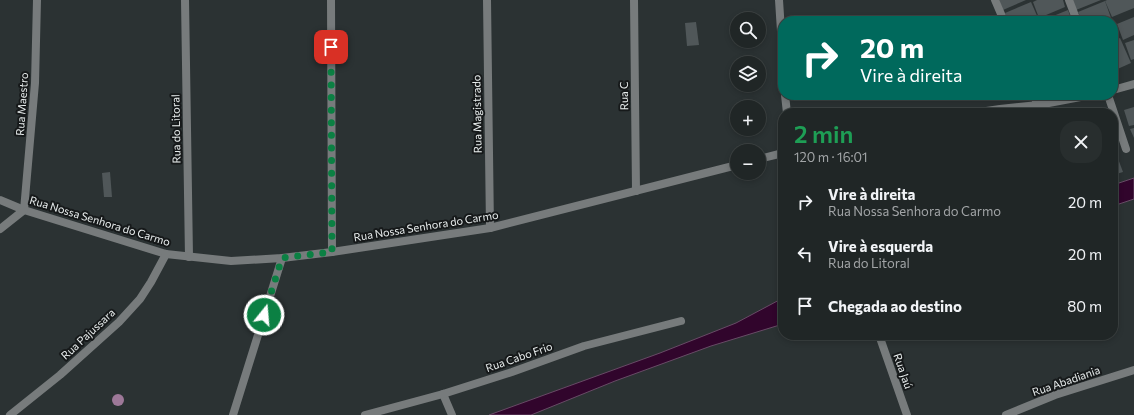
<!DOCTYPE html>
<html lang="pt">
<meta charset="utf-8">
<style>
body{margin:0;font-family:Commissioner,sans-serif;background:#282e2e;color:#f1f3f6;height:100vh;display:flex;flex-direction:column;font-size:15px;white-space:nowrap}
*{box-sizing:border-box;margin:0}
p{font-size:13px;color:#a2a5a7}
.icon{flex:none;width:22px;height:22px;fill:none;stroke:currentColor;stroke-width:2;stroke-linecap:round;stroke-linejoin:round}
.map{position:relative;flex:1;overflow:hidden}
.sheet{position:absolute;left:778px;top:108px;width:340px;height:232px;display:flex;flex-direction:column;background:#202626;border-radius:16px;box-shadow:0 2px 6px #0003,0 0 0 1px #3d4343}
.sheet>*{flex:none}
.banner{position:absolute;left:778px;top:16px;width:340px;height:84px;border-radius:16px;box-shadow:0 2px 6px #0003,0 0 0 1px #3d4343;background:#00695c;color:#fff;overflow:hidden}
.buttons{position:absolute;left:730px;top:12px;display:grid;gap:8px}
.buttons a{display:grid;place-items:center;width:36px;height:36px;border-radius:50%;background:#202626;box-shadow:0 2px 6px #0003,0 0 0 1px #3d4343;font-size:20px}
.pin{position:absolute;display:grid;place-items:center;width:34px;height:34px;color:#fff;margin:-17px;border-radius:8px;box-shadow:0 2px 6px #0006}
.me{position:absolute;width:44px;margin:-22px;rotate:17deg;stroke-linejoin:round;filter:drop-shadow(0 0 3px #0008)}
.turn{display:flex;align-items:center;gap:14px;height:84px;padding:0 16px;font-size:18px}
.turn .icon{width:52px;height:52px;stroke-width:2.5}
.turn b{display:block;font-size:28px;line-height:34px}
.round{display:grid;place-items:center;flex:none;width:42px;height:42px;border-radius:16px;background:#282e2e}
.summary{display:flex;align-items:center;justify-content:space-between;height:68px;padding:0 16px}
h1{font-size:24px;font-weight:600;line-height:30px;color:#1e9e55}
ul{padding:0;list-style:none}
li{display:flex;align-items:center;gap:12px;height:52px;padding:0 16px}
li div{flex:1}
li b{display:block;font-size:15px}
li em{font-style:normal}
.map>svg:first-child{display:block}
.water{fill:#31052c;stroke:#684b66}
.building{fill:#505759}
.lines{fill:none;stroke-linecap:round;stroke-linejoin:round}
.minor{stroke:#777b7c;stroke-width:8}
.tree{fill:#9d7898}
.route{stroke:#0b8043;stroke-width:7;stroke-dasharray:0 12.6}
.labels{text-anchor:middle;stroke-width:4;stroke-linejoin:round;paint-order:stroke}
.street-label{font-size:11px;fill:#e9eeee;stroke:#16191a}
</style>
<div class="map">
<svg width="1134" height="415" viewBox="0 0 1134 415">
<rect width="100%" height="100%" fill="#2b3233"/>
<g class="water">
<polygon points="1134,178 1134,199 1113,206 1113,185"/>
<polygon points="783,298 783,324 711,346 615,381 531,415 489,415 660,353 736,323"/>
</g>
<g class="building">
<polygon points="999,0 1026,0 1003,10"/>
<polygon points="1037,0 1063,0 1065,7 1039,18 1033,2"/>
<polygon points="1072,0 1101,0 1076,10"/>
<polygon points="1107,0 1134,0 1134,8 1112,17 1105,1"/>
<polygon points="1105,1 1111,18 1103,21 1082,21 1078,12"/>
<polygon points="1031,2 1038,18 1031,21 1008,21 1005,13"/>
<polygon points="1068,10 1072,21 1041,21"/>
<polygon points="1134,17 1134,35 1123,40 1117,24"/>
<polygon points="1113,20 1119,35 1113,38"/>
<polygon points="696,22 699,45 687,46 685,23"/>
<polygon points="1120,38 1131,63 1113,71 1113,41"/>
<polygon points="1134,40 1134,59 1131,60 1125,43"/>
<polygon points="1134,107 1134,125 1129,126 1124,110"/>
<polygon points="1134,128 1134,138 1130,129"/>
<polygon points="1117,156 1123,172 1113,175 1113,157"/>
<polygon points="110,172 112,197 104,197 102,173"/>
</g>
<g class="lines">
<g class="minor">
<polyline points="185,0 189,257"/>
<polyline points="331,0 332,252"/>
<polyline points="487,0 490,228"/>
<polyline points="634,0 636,191"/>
<polyline points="779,0 783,62"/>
<polyline points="995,0 1004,21"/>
<polyline points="1069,0 1077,21"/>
<polyline points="1113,90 1134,84"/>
<polyline points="785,95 787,113"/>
<polyline points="1034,95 1040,113"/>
<polyline points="1108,95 1126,149"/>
<polyline points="973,113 1000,109 1038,105 1091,95"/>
<polyline points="759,159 783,153"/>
<polyline points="0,200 24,210 166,254 231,261 282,258 332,252 490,228 737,165"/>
<polyline points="0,229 24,210 35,83 37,0"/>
<polyline points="879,335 907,415"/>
<polyline points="443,394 452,415"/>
<polyline points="10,415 60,375 119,322 140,299 151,282 166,254"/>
<polyline points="233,415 282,258"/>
<polyline points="365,415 443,394 512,372 584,346 681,321"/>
<polyline points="1006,415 1055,395 1134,370"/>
</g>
</g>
<circle class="tree" cx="118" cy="400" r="6"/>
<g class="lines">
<polyline class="route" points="264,315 282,258 332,252 331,47"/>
</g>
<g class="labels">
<g class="street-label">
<text transform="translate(624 96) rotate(-91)" y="4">Rua C</text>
<text transform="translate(22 104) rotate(-86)" y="4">Rua Maestro</text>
<text transform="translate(477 114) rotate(-91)" y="4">Rua Magistrado</text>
<text transform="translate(176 129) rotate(-91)" y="4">Rua do Litoral</text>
<text transform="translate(100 221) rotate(17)" y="4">Rua Nossa Senhora do Carmo</text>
<text transform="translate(426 226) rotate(-9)" y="4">Rua Nossa Senhora do Carmo</text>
<text transform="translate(88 334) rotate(-43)" y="4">Rua Pajussara</text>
<text transform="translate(519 357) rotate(-19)" y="4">Rua Cabo Frio</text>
<text transform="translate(903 371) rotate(71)" y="4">Rua Jaú</text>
<text transform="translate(1066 381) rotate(-19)" y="4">Rua Abadiania</text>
</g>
</g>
</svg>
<div class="buttons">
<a><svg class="icon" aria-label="search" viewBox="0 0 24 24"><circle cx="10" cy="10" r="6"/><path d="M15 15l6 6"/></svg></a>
<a><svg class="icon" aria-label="layers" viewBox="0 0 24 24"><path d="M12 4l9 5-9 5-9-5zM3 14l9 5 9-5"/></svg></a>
<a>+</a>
<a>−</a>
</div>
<div class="pin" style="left:331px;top:47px;background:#d93025"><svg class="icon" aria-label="arrive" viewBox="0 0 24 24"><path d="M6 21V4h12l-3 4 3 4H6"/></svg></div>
<svg class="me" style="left:264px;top:315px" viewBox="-20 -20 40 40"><circle r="17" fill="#0b8043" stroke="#fff" stroke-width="3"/><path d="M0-11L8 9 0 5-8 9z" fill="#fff"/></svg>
<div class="banner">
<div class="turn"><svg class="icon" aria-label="right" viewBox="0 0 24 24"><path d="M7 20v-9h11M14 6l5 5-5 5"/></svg><div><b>20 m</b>Vire à direita</div></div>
</div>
<section class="sheet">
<div class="summary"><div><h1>2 min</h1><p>120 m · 16:01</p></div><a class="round"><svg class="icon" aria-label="close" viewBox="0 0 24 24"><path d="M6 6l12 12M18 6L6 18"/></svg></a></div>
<ul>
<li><svg class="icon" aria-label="right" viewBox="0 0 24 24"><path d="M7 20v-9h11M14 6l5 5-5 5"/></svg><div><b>Vire à direita</b><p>Rua Nossa Senhora do Carmo</p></div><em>20 m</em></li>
<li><svg class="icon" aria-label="left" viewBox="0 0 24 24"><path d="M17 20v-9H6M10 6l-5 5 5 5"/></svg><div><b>Vire à esquerda</b><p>Rua do Litoral</p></div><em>20 m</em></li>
<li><svg class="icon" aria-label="arrive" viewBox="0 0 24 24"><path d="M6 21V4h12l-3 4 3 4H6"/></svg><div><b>Chegada ao destino</b></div><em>80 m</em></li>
</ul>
</section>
</div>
